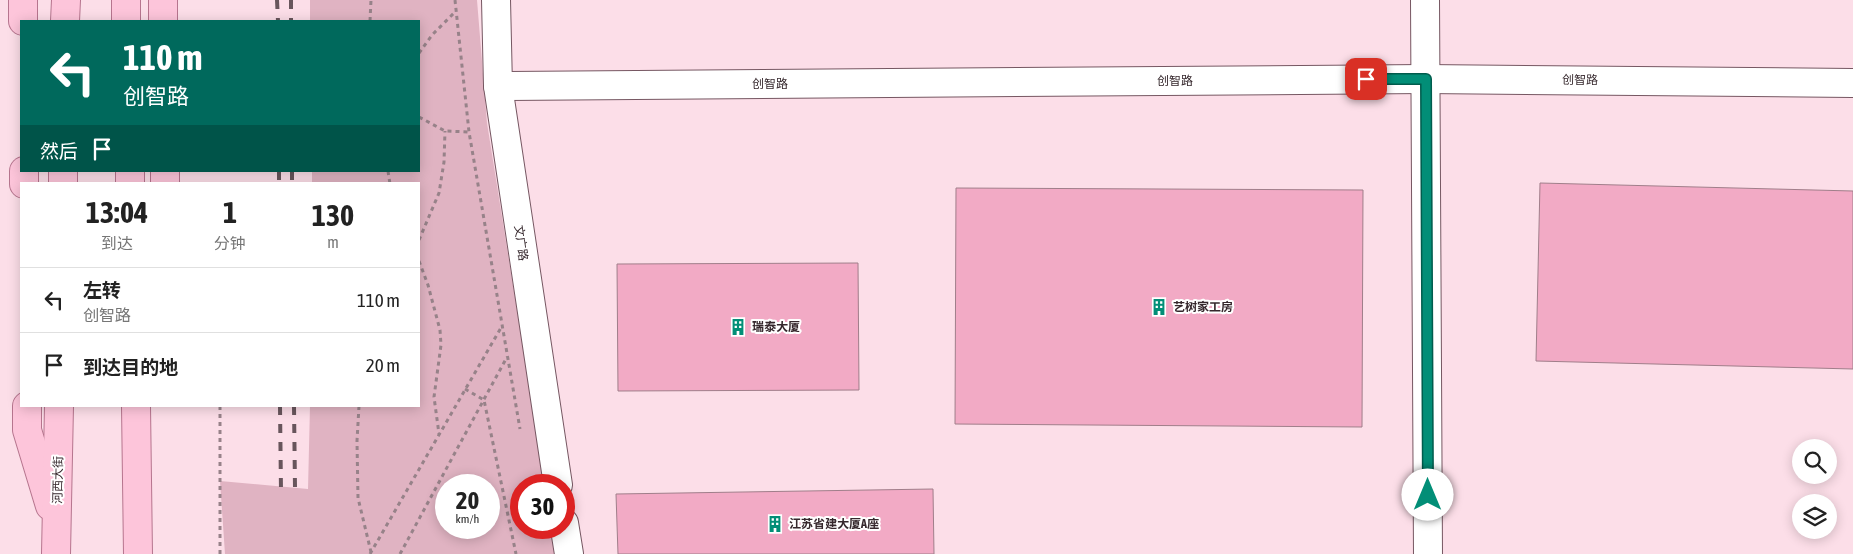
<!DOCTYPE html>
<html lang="zh">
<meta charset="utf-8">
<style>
body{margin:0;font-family:"Asap Condensed","Noto Sans SC",sans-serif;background:#f2f2f2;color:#222;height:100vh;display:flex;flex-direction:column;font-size:19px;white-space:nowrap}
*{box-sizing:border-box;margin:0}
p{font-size:16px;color:#767676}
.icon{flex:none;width:28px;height:28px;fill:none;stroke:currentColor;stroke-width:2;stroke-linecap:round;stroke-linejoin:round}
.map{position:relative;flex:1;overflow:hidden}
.details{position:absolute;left:20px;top:182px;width:400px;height:225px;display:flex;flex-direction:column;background:#fff;border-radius:0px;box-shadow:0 2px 12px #0003}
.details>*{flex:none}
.banner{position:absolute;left:20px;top:20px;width:400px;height:152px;border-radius:0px;box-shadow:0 2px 12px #0003;background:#00695c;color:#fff;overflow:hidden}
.buttons{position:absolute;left:1792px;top:439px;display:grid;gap:10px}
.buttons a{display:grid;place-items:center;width:45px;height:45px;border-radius:50%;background:#fff;box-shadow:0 2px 12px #0003;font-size:25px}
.speed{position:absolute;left:435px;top:474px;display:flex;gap:10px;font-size:25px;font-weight:700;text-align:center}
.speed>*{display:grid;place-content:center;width:65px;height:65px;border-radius:50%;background:#fff;box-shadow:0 2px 12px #0003;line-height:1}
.speed small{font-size:12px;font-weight:400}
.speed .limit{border:8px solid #d22;background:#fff;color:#111}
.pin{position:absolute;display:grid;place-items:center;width:42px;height:42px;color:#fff;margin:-21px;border-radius:10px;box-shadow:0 2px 8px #0006}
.me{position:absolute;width:55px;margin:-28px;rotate:0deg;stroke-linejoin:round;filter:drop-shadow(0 0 4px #0008)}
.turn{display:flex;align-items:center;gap:18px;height:105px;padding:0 20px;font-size:22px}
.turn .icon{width:65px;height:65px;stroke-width:2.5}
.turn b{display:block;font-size:35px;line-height:42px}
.then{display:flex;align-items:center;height:48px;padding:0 20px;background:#0003;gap:10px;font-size:19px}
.eta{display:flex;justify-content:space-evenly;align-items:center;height:85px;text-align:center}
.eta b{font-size:30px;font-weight:700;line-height:35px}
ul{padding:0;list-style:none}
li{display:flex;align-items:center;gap:15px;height:65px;padding:0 20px;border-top:1px solid #e0e0e0}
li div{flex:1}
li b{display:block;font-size:19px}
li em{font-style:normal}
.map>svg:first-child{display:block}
.green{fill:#e0b3c2;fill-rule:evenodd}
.building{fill:#f2aac5;stroke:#a07e8a}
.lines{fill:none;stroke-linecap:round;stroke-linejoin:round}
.minor-casing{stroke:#765762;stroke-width:30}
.major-casing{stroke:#b6758e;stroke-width:30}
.path{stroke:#978289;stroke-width:3;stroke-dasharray:4 4;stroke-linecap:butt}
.minor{stroke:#fff;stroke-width:28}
.major{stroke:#fdc5da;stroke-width:28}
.rail{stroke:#68555c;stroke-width:4;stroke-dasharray:9 9;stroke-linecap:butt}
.route-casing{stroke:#015c4d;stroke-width:12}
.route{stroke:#028e77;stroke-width:9}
.labels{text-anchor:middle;stroke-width:4;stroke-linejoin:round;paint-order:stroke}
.street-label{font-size:12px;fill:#35272c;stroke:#fff}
.poi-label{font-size:12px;font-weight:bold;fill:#35272c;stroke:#fff;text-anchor:start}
</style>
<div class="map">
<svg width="1853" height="554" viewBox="0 0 1853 554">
<rect width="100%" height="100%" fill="#fcdee8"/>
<path class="green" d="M310,0H477L487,123L545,485H521V528H552L557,554H225L220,481L308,489L310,406H419V184H312V171H419V21H310ZM446,485H489V528H446Z"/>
<g class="building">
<polygon points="1540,183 1853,191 1853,369 1536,361"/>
<polygon points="956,188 1363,190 1362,427 955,424"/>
<polygon points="858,263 859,390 618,391 617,264"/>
<polygon points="933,489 934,554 618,554 616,494"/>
</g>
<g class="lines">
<g class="minor-casing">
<g id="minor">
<polyline points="496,0 498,86 558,485"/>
<polyline points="1425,0 1428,554"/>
<polyline points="498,86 1425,79 1853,83"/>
<polyline points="564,523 569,554"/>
</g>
</g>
<g class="major-casing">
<g id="major">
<polyline points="23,0 23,21"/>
<polyline points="126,0 126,21"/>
<polyline points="163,0 163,21"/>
<polyline points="65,21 66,0"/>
<polyline points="24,171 24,184"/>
<polyline points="130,171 130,184"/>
<polyline points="165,171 165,184"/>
<polyline points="63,184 63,171"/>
<polyline points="27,406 27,430 50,506"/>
<polyline points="136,406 138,554"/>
<polyline points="56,554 59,406"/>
</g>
</g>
<g class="path">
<polyline points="455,0 469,132 520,429"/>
<polyline points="370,21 371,0"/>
<polyline points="419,53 432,35 455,12"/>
<polyline points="419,117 445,131 469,132"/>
<polyline points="388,171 390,184"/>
<polyline points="419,240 439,193 444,162 445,131"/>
<polyline points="419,261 428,285 440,330 441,345 434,397 439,434"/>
<polyline points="465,389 484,400 516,554"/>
<polyline points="359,406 357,441 358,498 371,552"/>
<polyline points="220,554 220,406"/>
<polyline points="370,554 502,326"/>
<polyline points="400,554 507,357"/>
</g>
<use href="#minor" class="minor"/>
<use href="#major" class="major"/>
<g class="rail">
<polyline points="277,0 278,21"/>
<polyline points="291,0 291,21"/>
<polyline points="279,171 279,184"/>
<polyline points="292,171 292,184"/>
<polyline points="280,406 281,491"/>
<polyline points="294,406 295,488"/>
</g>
</g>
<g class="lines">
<g class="route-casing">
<polyline id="route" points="1366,79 1426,79 1428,495"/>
</g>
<use href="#route" class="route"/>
</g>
<defs>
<g id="building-bare" transform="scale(1.35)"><path d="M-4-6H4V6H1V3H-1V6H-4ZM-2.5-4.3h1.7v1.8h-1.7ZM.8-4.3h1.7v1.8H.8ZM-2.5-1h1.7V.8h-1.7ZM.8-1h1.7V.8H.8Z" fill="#028e77" stroke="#fff" stroke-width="2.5" paint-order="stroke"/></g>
</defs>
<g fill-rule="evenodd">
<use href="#building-bare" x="1159" y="307"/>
<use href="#building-bare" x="738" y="327"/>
<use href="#building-bare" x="775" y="524"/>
</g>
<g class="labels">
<g class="street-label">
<text transform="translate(1580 80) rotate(1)" y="4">创智路</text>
<text x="1175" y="85">创智路</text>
<text x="770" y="88">创智路</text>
<text transform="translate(521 243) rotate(82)" y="4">文广路</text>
<text transform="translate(58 480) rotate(-89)" y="4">河西大街</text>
</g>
<g class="poi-label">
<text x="1173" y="311">艺树家工房</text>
<text x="752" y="331">瑞泰大厦</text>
<text x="789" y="528">江苏省建大厦A座</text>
</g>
</g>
</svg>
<div class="buttons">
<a><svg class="icon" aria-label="search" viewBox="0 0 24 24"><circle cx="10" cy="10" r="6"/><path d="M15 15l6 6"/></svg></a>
<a><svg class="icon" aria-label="layers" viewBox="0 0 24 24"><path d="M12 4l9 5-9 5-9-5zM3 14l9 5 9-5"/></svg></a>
</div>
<div class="speed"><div>20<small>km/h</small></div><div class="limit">30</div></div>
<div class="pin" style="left:1366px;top:79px;background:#d93025"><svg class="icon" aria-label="arrive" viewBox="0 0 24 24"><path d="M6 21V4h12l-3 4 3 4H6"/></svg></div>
<svg class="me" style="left:1428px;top:495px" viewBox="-20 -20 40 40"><circle r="19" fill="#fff"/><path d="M0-13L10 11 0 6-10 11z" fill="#028e77"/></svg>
<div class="banner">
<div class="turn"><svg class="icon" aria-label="left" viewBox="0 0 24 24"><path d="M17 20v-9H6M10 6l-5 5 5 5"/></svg><div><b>110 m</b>创智路</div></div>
<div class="then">然后<svg class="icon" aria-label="arrive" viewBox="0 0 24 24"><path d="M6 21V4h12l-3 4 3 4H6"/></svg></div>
</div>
<section class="details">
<div class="eta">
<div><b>13:04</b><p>到达</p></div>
<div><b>1</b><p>分钟</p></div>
<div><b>130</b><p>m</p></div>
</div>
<ul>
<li><svg class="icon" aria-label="left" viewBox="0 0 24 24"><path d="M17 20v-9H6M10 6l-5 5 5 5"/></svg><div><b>左转</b><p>创智路</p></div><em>110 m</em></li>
<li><svg class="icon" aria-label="arrive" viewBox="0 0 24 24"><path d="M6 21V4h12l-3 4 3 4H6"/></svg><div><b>到达目的地</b></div><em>20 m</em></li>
</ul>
</section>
</div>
